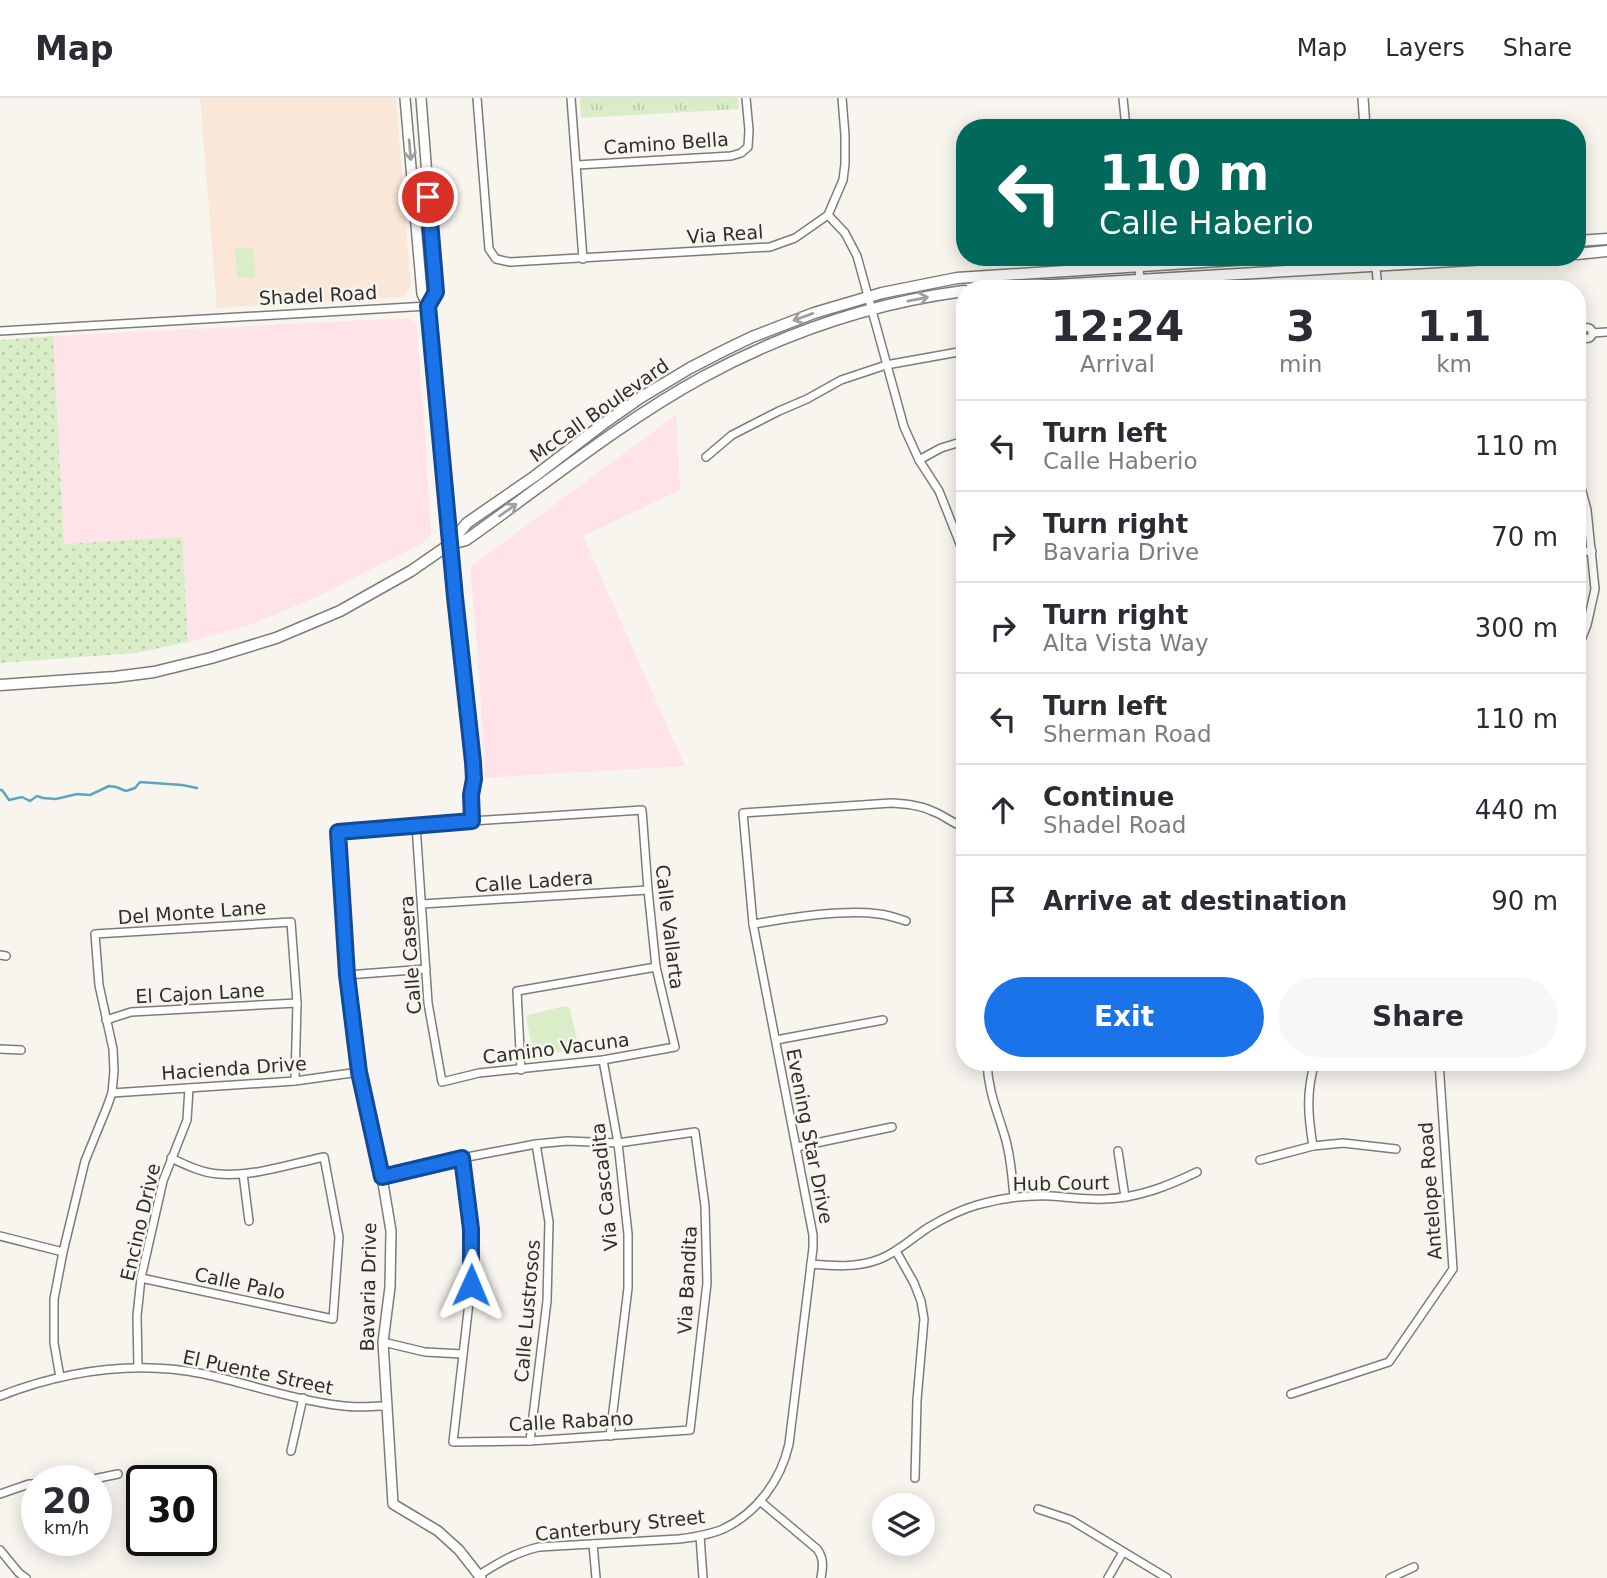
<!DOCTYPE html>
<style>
body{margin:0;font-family:"DejaVu Sans",sans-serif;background:#f7f7f7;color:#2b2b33;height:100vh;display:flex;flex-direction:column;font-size:26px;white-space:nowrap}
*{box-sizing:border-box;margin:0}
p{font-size:23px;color:#7c7c81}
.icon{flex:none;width:38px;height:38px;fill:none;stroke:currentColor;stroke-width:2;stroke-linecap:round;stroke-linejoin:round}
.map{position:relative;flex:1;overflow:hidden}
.details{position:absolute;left:956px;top:182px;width:630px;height:791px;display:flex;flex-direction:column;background:#fff;border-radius:28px;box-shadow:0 4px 18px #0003}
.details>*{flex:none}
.guide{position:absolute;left:956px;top:21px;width:630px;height:147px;border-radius:28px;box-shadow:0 4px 18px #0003;background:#00695c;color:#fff;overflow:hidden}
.fabs{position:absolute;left:872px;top:1395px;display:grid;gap:14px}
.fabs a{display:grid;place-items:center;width:63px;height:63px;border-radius:50%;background:#fff;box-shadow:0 4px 18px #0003;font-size:35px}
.speed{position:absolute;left:21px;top:1367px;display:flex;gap:14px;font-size:35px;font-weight:700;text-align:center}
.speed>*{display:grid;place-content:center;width:91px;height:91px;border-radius:50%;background:#fff;box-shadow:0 4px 18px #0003;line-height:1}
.speed small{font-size:18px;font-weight:400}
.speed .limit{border:4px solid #111;border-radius:10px;background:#fff;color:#111}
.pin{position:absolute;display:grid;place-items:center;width:60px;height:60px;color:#fff;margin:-30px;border:4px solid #fff;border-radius:50%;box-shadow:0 2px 7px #0007}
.me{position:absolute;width:77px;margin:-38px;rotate:1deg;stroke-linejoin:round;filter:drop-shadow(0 0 5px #0008)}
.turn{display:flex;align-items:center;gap:24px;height:147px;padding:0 28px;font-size:32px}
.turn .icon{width:91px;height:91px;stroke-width:2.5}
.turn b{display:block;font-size:49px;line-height:60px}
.eta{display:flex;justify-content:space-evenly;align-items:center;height:119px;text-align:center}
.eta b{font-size:42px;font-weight:700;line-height:49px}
.button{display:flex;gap:14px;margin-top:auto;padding:14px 28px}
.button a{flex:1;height:80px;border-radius:42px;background:#1a73e8;color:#fff;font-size:28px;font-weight:700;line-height:80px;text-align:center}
.button a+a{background:#f7f7f7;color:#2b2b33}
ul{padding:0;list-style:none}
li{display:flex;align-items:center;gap:21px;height:91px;padding:0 28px;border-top:2px solid #e1e1e2}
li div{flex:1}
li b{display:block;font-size:26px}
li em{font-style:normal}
header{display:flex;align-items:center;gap:42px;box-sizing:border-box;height:98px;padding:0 35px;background:#fff;border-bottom:2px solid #e1e1e2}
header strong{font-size:33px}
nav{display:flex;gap:38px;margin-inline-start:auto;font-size:24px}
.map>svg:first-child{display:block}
.commercial{fill:#fee3e9}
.education{fill:#fbe7d8}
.grass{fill:url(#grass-dots)}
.park{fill:url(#park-tufts)}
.pitch{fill:#d9edc8}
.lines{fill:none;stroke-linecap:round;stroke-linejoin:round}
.stream{stroke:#5ba7be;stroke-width:2.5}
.minor-casing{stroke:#7f7c77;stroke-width:10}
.tertiary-casing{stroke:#7f7c77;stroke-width:12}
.secondary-casing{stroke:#7f7c77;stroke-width:13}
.minor{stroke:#fff;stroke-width:7}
.tertiary{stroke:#fff;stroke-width:9}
.secondary{stroke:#fff;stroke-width:10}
.oneway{stroke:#a1a0a0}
.route-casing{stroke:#114b97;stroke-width:18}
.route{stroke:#1a73e8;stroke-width:12}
.labels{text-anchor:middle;stroke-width:5;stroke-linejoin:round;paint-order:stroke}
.street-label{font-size:19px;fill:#2e2d2b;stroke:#f8f5ef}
</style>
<header>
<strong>Map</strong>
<nav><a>Map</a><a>Layers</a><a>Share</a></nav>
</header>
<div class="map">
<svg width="1607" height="1480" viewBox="0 0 1607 1480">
<defs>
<pattern id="grass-dots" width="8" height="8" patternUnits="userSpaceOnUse" patternTransform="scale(1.75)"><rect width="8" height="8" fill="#d9edc8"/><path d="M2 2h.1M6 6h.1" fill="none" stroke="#bbccac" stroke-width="1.8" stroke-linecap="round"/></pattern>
<pattern id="park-tufts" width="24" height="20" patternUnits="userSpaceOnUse" patternTransform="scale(1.75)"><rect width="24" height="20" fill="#d9edc8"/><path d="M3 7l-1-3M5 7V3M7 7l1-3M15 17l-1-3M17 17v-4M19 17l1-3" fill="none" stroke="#bbccac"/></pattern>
</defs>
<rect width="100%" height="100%" fill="#f8f5ef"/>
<g class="commercial">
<polygon points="407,220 416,225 425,337 431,437 423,445 317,499 255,525 188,544 182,439 64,446 53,238"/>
<polygon points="676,317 680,392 583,438 685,668 485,680 479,572 470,469"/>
</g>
<polygon class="education" points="200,0 396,0 411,189 403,199 217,210"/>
<polygon class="grass" points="53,238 64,446 182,439 188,544 136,555 0,565 0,242"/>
<polygon class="park" points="580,0 738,0 739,11 581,20"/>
<g class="pitch">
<polygon points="253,149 255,179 237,180 235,150"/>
<polygon points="565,908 570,910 578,946 576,950 539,959 534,956 526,920 528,917"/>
</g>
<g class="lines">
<polyline class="stream" points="0,692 2,692 9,702 22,699 30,703 37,698 43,700 56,701 77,696 90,697 109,688 116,689 126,693 135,690 140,684 182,687 197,690"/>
<g class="minor-casing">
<g id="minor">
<polyline points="477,0 489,151 496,161 510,164 770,149 795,140 828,117 843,82 845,66 845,37 842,0"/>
<polyline points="571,0 583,161"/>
<polyline points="1123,0 1126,30"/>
<polyline points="577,67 731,58 741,55 748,49 749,32 746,0"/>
<polyline points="828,117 845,135 857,158 904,329 919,362 939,393 964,456"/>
<polyline points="1138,159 1140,181"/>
<polyline points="1375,159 1378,191"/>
<circle cx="1587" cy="235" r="5.5"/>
<polyline points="0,233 428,208"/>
<polyline points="1592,235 1607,234"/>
<polyline points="706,359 732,337 779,313 807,301 841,282 886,267 964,253"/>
<polyline points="919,362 941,350 964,343"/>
<polyline points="1577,366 1579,382 1587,412 1595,491 1587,527 1577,552"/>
<polyline points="1577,454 1592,453"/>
<polyline points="416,727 428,905 442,984 479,975 603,962 675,949 656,869 648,792 642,712 472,723"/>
<polyline points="422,806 648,792"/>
<path d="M753,826C791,820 841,811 879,816C888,817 897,820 906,823"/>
<polyline points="0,857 6,858"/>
<polyline points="347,877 426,871"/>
<polyline points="106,922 131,914 297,905"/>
<polyline points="776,942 883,922"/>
<polyline points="0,951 21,952"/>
<polyline points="603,962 618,1045 628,1136 628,1190 610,1338"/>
<path d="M987,964C988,993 997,1012 1005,1039C1011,1059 1012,1079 1014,1099"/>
<polyline points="521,972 517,893 656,869"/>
<polyline points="112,995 295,983 359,974"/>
<path d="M1313,1048C1308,1017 1306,994 1315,964"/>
<polyline points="797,1049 892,1029"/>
<polyline points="1118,1053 1125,1099"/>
<polyline points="1260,1062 1313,1048 1343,1045 1396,1051"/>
<polyline points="243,1076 249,1123"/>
<polyline points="382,1079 462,1060 536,1046 567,1043 618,1045 695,1034 705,1108 707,1185 690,1332 530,1343 453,1344 471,1187 471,1131 462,1060"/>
<polyline points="0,1138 63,1154"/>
<polyline points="896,1153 914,1185 921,1203 924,1221 917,1302 915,1380"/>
<path d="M811,1166C834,1168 857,1170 880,1161C898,1154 912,1140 929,1129C944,1120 960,1112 977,1107C1002,1100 1026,1097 1051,1098C1069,1099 1087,1102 1105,1101C1138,1100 1168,1088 1197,1074"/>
<path d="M141,1180L333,1221L339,1139L324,1059C290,1066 253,1079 219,1076C202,1075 186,1067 171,1060"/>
<polyline points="383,1244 425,1254 462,1256"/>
<polyline points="138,1269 137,1218 141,1180 163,1083 187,1022 189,990"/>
<polyline points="60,1279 54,1245 54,1201 63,1154 85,1063 107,1009 112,995 114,973 113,951 99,887 95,836 291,824 297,905 295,983"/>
<polyline points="1291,1296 1389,1264 1453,1171 1439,964"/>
<path d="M0,1298C65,1273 134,1262 204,1276C250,1286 297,1303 344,1308C358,1310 372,1308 387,1308"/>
<polyline points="530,1343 547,1203 549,1124 536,1046"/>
<polyline points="291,1353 303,1300"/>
<polyline points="89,1382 118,1376"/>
<polyline points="0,1396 29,1386 37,1386"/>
<path d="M760,1403L817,1451C824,1460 823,1469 821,1480"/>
<polyline points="1038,1411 1071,1422 1167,1480"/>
<polyline points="700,1438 703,1480"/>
<polyline points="593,1446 596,1480"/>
<polyline points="0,1452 19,1475 26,1480"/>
<path d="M479,1477C500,1464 514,1455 539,1449L679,1441C694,1439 709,1437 723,1431C757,1415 781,1382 789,1346L813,1150V1137L753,826L743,715L891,705C905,706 920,707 932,713C944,717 953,726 964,729"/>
<polyline points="1108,1480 1123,1454"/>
<polyline points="1390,1480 1414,1469"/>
</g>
</g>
<g class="tertiary-casing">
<g id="tertiary">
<polyline points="405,0 422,196 428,208 458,525 473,664 474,681 471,697 472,723 338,734 347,877 359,974 382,1079 391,1133 390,1189 383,1244 393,1406 438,1433 459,1452 481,1480"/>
<polyline points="421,0 436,194 428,208"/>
<polyline points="1363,0 1365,30"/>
</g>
</g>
<g class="secondary-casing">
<g id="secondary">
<polyline points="1577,143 1607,141"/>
<polyline points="1577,156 1607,153"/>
<polyline points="986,191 1521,159"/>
<path d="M451,446L466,442C544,387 619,325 703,279C784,235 872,205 964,193"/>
<polyline points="0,587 115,579 154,574 211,560 276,540 340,513 411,473 450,446 467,425 535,378 603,326 640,300 690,270 725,252 752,239 814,215 882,195 957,180 1279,159"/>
</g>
</g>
<use href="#minor" class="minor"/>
<use href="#tertiary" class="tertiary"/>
<use href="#secondary" class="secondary"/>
</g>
<defs><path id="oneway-shaft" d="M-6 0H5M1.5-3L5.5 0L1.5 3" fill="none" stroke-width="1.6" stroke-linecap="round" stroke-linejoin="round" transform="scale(1.75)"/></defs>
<g class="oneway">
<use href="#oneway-shaft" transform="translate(410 52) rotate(85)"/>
<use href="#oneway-shaft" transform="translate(918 201) rotate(-11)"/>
<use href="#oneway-shaft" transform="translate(803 219) rotate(160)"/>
<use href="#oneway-shaft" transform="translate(508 412) rotate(-35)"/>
</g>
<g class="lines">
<g class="route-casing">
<polyline id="route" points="428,99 436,194 428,208 455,499 473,664 474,681 471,697 472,723 338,734 347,877 359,974 382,1079 462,1060 471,1131 471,1187"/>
</g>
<use href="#route" class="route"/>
</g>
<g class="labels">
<g class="street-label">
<text transform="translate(666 45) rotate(-4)" y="7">Camino Bella</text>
<text transform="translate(725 136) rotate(-4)" y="7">Via Real</text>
<text transform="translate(318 197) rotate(-3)" y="7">Shadel Road</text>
<text transform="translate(599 312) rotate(-35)" y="7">McCall Boulevard</text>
<text transform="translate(534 783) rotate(-4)" y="7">Calle Ladera</text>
<text transform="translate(192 814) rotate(-4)" y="7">Del Monte Lane</text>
<text transform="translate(670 829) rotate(83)" y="7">Calle Vallarta</text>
<text transform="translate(410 857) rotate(-94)" y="7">Calle Casera</text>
<text transform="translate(200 895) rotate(-3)" y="7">El Cajon Lane</text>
<text transform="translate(556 950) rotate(-7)" y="7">Camino Vacuna</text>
<text transform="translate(234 970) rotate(-4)" y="7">Hacienda Drive</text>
<text transform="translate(810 1038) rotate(79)" y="7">Evening Star Drive</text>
<text transform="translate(1061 1085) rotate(-1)" y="7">Hub Court</text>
<text transform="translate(604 1089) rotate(-96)" y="7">Via Cascadita</text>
<text transform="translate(1430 1093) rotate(-94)" y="7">Antelope Road</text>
<text transform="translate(140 1124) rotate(-77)" y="7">Encino Drive</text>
<text transform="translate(687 1182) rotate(-87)" y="7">Via Bandita</text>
<text transform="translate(240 1185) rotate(12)" y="7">Calle Palo</text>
<text transform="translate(368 1189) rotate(-89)" y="7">Bavaria Drive</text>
<text transform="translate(527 1213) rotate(-85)" y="7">Calle Lustrosos</text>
<text transform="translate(258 1274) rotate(12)" y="7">El Puente Street</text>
<text transform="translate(571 1323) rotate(-3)" y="7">Calle Rabano</text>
<text transform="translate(620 1427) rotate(-6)" y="7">Canterbury Street</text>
</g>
</g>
</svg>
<div class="fabs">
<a><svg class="icon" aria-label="layers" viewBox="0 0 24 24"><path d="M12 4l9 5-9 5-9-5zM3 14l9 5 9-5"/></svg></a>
</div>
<div class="speed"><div>20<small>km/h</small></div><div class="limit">30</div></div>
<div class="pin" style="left:428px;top:99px;background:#d93025"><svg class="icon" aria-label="arrive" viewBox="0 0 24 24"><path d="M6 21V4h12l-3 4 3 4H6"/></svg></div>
<svg class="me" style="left:471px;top:1187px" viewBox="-20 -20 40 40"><path d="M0-17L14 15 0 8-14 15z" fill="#1a73e8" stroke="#fff" stroke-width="4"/></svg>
<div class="guide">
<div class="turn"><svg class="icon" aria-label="left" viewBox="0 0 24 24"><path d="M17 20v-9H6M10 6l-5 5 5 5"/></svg><div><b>110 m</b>Calle Haberio</div></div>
</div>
<section class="details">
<div class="eta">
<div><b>12:24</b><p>Arrival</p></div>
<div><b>3</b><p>min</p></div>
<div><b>1.1</b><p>km</p></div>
</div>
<ul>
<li><svg class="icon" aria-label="left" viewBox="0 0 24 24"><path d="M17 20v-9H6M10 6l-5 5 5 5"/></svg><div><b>Turn left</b><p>Calle Haberio</p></div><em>110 m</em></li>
<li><svg class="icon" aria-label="right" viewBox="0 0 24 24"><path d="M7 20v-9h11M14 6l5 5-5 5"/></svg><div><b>Turn right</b><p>Bavaria Drive</p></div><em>70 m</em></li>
<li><svg class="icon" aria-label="right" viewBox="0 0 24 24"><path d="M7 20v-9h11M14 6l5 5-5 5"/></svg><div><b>Turn right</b><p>Alta Vista Way</p></div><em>300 m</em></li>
<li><svg class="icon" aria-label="left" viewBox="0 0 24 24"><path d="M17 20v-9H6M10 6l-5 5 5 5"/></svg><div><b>Turn left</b><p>Sherman Road</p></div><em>110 m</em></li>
<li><svg class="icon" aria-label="ahead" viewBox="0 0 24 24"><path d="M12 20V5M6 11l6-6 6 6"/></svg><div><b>Continue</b><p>Shadel Road</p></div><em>440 m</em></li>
<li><svg class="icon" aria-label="arrive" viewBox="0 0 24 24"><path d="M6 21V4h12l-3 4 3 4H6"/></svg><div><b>Arrive at destination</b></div><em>90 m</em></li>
</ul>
<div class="button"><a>Exit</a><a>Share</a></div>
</section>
</div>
